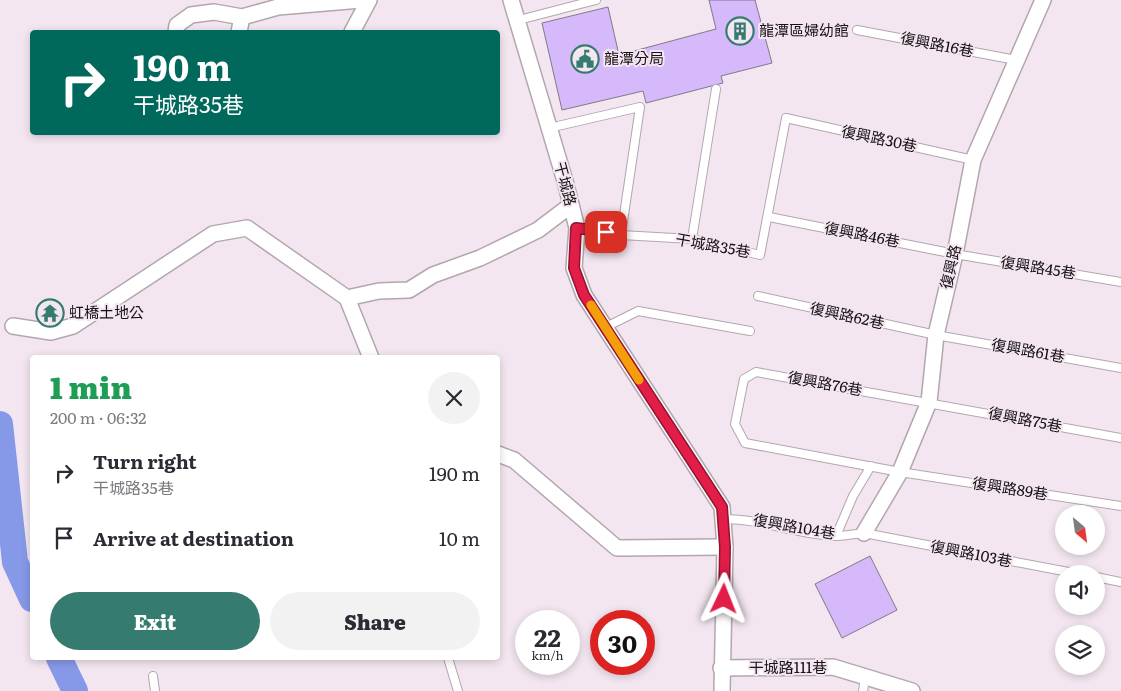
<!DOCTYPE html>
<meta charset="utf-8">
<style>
body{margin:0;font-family:Literata,"Noto Sans TC",serif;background:#f2f2f3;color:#2b2b33;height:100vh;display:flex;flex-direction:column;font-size:19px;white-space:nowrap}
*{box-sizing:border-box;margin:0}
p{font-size:16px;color:#7c7c81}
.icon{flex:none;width:28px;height:28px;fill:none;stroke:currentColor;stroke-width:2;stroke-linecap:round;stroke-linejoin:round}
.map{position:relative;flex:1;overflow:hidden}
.side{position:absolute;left:30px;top:355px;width:470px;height:305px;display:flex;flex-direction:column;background:#fff;border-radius:5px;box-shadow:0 2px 8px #0003}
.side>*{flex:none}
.guide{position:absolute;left:30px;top:30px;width:470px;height:105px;border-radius:5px;box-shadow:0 2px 8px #0003;background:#00695c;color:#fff;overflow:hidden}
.needle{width:32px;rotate:151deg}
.controls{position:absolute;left:1055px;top:505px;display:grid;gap:10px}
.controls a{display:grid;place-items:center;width:50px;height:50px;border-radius:50%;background:#fff;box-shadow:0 2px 8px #0003;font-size:25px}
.speed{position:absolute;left:515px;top:610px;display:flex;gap:10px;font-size:25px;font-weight:700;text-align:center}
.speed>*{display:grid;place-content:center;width:65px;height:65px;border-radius:50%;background:#fff;box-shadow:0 2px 8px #0003;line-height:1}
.speed small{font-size:12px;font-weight:400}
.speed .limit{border:8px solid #d22;background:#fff;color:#111}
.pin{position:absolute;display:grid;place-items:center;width:42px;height:42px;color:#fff;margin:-21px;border-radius:10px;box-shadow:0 2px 8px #0006}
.me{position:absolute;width:55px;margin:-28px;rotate:2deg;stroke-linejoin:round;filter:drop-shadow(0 0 4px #0008)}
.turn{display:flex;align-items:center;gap:18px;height:105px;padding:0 20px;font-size:22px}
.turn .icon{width:65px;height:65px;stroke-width:2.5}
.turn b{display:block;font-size:35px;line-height:42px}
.round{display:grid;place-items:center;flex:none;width:52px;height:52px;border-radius:26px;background:#f2f2f3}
.summary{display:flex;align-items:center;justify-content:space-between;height:85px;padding:0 20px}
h1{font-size:30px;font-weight:800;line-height:38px;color:#1e9e55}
.cta{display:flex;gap:10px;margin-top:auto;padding:10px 20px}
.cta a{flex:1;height:58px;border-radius:30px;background:#367b6f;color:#fff;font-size:20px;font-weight:800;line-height:58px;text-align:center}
.cta a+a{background:#f2f2f3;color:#2b2b33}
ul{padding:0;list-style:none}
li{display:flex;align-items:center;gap:15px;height:65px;padding:0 20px}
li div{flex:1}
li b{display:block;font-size:19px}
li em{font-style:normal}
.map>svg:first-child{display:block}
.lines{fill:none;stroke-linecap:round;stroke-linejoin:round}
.river{stroke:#8698e8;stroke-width:26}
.building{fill:#d5b9fb;stroke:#7f7a86}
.lane-casing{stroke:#b2a6af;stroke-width:10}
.street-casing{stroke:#b2a6af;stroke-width:18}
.lane{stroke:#fff;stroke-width:8}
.street{stroke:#fff;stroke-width:15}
.route-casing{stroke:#92132f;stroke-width:12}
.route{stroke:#e11d48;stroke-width:9}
.slow{stroke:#f59e0b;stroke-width:9}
.labels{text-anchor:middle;stroke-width:4;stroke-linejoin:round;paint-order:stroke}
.poi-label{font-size:15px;fill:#161215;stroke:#f3e6f0;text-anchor:start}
.street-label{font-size:15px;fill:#161215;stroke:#f3e6f0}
</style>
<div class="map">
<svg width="1121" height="691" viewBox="0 0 1121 691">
<rect width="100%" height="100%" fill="#f3e6f0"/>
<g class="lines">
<g class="river">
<polyline points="0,424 15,562 32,599"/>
<polyline points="59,658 75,691"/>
</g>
</g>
<g class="building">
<polygon points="709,0 755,0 772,63 721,76 723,83 646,103 643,91 562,110 542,23 608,7 619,55 716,29"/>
<polygon points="49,302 61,316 50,322 39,310"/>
<polygon points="870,556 897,610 842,638 815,584"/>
</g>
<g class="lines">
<g class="lane-casing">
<g id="lane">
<polyline points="515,21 596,0"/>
<polyline points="857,30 1016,60"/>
<polyline points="549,128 640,107 621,235"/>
<polyline points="769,217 955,254 1121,282"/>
<polyline points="577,228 621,235 692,239 760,255 786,118 973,160"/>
<polyline points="692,239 716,89"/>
<polyline points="758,296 936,335 1121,368"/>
<polyline points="604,328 638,311 750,331"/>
<polyline points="1121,438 756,372 744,379 735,424 745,443 900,472 1121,506"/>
<path d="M724,519C763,519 798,535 836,536C845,536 855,534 864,533L1079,574"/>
<polyline points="836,536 853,496 871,466"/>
<polyline points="1096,577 1121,582"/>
<polyline points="448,658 458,691"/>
<polyline points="153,676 155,691"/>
<polyline points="863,691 865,678"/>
</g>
</g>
<g class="street-casing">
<g id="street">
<polyline points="511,0 565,181 577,228 574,268 584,295 722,507 725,547 722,691"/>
<polyline points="176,32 177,25 191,15 214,12 242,17 278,7 361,0"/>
<polyline points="239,32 242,17"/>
<polyline points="352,32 369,0"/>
<polyline points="347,298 371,358"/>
<polyline points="13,326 51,332 73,326 213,234 247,228 347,298 379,291 409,290 433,275 480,258 538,230 571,205"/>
<polyline points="498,454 514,460 617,548 725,547"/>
<polyline points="864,533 900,472 929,402 936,335 955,254 973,160 1043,0"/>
<polyline points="721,668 833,667 912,691"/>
</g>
</g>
<use href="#lane" class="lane"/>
<use href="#street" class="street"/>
</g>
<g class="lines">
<g class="route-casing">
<polyline id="route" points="606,232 576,228 574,268 584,295 722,507 725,547 724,599"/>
</g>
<use href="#route" class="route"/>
<polyline class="slow" points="591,305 639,380"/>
</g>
<defs>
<g id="building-ring" transform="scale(1.4375)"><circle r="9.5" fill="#f3e6f0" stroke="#367b6f" stroke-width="1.5"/><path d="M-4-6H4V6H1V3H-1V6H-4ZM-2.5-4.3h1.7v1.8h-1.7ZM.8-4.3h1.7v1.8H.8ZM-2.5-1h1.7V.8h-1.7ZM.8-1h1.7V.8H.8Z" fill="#367b6f"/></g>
<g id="civic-ring" transform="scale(1.4375)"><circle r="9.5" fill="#f3e6f0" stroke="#367b6f" stroke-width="1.5"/><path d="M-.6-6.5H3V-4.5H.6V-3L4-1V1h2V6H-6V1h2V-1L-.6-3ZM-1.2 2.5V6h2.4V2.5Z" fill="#367b6f"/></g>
<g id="temple-ring" transform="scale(1.4375)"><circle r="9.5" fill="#f3e6f0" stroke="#367b6f" stroke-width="1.5"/><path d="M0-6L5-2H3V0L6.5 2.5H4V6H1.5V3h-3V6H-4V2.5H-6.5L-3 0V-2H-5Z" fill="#367b6f"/></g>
</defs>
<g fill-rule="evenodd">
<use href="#building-ring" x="740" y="31"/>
<use href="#civic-ring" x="585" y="59"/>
<use href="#temple-ring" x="50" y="313"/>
</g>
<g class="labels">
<g class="poi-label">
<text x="759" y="36">龍潭區婦幼館</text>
<text x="604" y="64">龍潭分局</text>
<text x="69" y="318">虹橋土地公</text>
</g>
<g class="street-label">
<text transform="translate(937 45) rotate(11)" y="5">復興路16巷</text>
<text transform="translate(879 139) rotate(12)" y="5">復興路30巷</text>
<text transform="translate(565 184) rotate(75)" y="5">干城路</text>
<text transform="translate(862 235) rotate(11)" y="5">復興路46巷</text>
<text transform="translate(713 246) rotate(10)" y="5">干城路35巷</text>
<text transform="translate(951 267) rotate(-77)" y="5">復興路</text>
<text transform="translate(1038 268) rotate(9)" y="5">復興路45巷</text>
<text transform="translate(847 316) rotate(12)" y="5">復興路62巷</text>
<text transform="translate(1028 351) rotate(10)" y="5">復興路61巷</text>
<text transform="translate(825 384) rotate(10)" y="5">復興路76巷</text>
<text transform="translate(1025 420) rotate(11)" y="5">復興路75巷</text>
<text transform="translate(1010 489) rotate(9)" y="5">復興路89巷</text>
<text transform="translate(794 527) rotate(10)" y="5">復興路104巷</text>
<text transform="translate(971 554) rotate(11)" y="5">復興路103巷</text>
<text x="788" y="673">干城路111巷</text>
</g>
</g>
</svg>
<div class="controls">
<a><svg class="needle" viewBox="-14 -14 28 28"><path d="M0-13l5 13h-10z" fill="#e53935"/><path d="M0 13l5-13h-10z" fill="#7c7c81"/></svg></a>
<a><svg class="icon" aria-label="sound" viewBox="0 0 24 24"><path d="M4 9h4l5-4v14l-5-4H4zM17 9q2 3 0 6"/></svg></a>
<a><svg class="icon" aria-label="layers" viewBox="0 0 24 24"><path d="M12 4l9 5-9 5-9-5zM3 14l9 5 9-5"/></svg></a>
</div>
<div class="speed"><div>22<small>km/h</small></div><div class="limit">30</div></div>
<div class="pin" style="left:606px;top:232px;background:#d93025"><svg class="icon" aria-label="arrive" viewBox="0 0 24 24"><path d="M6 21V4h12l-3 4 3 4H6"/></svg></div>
<svg class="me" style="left:724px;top:599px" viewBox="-20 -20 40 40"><path d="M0-17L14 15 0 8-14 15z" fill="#e11d48" stroke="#fff" stroke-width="4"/></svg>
<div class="guide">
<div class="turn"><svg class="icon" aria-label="right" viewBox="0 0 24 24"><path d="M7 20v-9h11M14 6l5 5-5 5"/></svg><div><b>190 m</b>干城路35巷</div></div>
</div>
<section class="side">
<div class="summary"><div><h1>1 min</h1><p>200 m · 06:32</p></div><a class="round"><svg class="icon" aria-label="close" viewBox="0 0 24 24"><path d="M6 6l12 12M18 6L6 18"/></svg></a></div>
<ul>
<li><svg class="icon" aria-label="right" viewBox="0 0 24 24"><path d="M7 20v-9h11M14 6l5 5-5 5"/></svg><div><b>Turn right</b><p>干城路35巷</p></div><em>190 m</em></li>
<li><svg class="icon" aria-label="arrive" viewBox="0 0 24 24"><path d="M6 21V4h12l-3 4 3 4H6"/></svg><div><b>Arrive at destination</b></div><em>10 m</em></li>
</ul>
<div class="cta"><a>Exit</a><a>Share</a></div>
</section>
</div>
